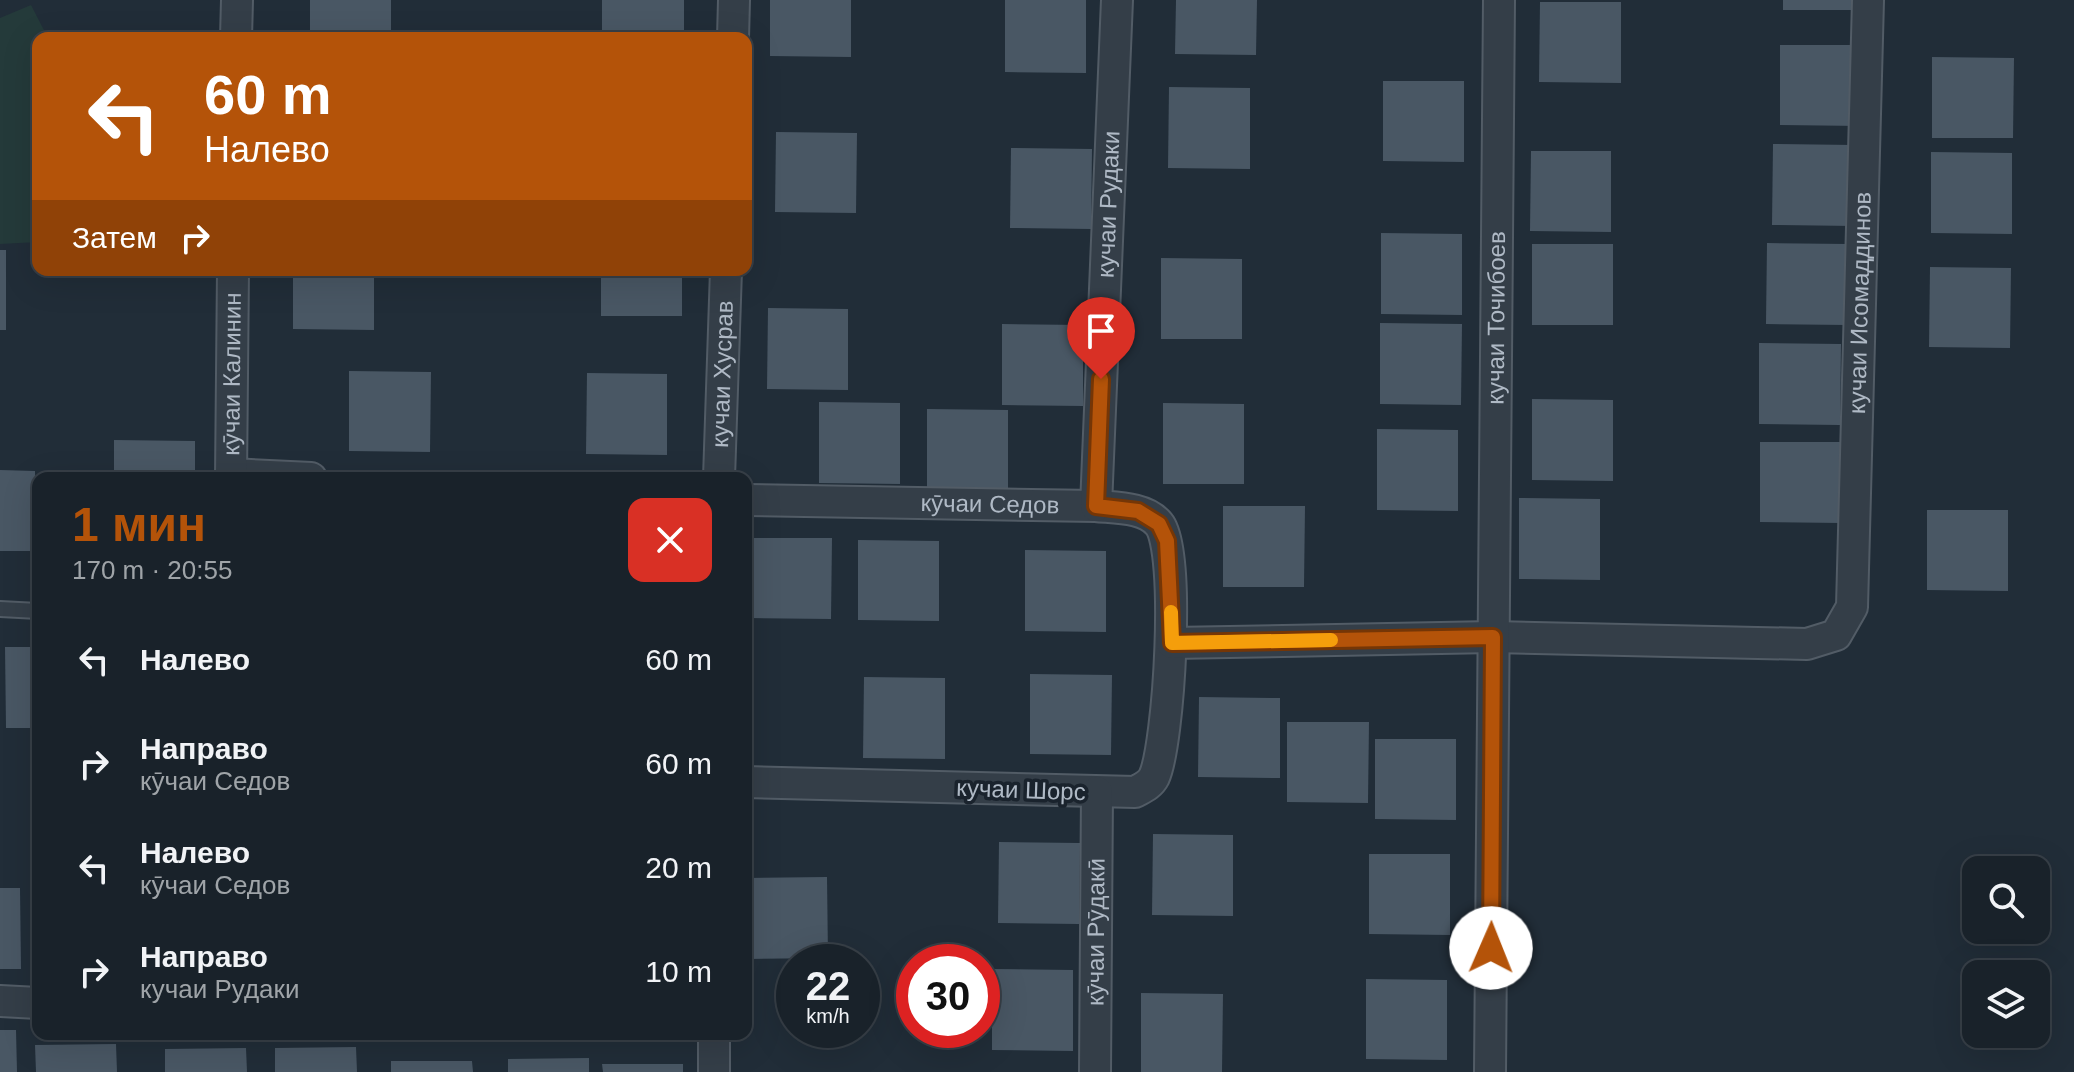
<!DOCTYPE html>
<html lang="ru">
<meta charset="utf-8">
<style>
body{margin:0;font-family:Helvetica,sans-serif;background:#222a32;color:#f1f3f6;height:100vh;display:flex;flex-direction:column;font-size:30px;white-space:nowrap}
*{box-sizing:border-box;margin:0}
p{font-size:26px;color:#9fa4a8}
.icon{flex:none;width:44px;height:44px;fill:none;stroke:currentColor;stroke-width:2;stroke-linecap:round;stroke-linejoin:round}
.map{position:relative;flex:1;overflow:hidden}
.details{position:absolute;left:32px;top:472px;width:720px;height:568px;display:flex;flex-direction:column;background:#19222a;border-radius:16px;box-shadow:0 8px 32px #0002,0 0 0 2px #373f47}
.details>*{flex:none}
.top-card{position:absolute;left:32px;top:32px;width:720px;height:244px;border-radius:16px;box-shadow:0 8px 32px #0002,0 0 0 2px #373f47;background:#b45309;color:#fff;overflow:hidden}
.tools{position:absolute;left:1962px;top:856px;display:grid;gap:16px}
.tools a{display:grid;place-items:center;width:88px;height:88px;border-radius:16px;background:#19222a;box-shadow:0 8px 32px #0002,0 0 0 2px #373f47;font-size:40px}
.speed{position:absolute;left:776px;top:944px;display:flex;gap:16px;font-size:40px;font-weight:700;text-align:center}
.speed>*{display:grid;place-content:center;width:104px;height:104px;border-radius:50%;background:#19222a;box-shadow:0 8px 32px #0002,0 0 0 2px #373f47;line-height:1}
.speed small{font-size:20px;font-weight:400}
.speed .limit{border:12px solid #d22;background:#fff;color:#111}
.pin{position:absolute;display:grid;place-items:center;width:68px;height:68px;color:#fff;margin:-82px -34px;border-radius:50% 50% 50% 0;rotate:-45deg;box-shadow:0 0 8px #0007}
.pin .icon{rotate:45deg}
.me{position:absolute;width:88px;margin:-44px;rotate:1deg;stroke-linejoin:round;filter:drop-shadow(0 0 6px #0008)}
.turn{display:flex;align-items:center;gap:28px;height:168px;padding:0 40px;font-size:36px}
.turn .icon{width:104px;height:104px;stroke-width:2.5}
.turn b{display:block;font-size:56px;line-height:68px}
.then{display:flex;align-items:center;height:76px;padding:0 40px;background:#0003;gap:16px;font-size:30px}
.round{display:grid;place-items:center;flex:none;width:84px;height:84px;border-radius:16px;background:#222a32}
.head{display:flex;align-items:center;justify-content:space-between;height:136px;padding:0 40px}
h1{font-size:48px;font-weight:800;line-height:60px;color:#b45309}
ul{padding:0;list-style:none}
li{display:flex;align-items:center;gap:24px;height:104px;padding:0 40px}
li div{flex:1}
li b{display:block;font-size:30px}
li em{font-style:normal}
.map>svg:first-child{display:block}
.green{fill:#243a3a}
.building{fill:#495764}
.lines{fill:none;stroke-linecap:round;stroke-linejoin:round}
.service-casing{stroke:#525c66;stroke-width:18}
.minor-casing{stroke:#525c66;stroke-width:34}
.service{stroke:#343e48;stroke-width:14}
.minor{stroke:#343e48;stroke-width:30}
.route-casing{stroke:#753606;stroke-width:20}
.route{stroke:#b45309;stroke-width:14}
.slow{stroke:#f59e0b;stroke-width:14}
.labels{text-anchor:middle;stroke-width:7;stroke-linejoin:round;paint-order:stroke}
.street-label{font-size:24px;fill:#afb9c5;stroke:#1a232d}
</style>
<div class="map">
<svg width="2074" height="1072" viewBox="0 0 2074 1072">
<rect width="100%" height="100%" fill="#212d38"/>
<polygon class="green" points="31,5 48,38 38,38 38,242 0,244 0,18"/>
<g class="building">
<rect x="310" y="0" width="81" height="38"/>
<rect x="602" y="0" width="82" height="38"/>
<polygon points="770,0 851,0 851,57 770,56"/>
<polygon points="1005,0 1086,0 1086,73 1005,72"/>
<polygon points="1176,0 1257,0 1256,55 1175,54"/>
<rect x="1783" y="0" width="81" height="10"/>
<polygon points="1540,2 1621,2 1621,83 1539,82"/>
<polygon points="1780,45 1861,45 1861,126 1780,125"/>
<polygon points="1932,57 2014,58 2013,138 1932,138"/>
<polygon points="1383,81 1464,81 1464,162 1383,161"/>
<polygon points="1169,87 1250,88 1250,169 1168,168"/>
<polygon points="776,132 857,133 856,213 775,212"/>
<polygon points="1773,144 1854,145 1854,226 1772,225"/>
<polygon points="1011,148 1092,149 1091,229 1010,228"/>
<polygon points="1531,151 1611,151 1611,232 1530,231"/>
<polygon points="1931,152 2012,153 2012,234 1931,233"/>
<polygon points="1381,233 1462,234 1462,315 1381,314"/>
<polygon points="1767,243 1848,244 1847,325 1766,324"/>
<rect x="1532" y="244" width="81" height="81"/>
<rect x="0" y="250" width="6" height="80"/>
<polygon points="1161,258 1242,259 1242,339 1161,339"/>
<polygon points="1930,267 2011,268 2010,348 1929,347"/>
<polygon points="293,270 374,270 374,330 293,329"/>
<rect x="601" y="270" width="81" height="46"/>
<polygon points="768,308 848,309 848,390 767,389"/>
<polygon points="1380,323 1462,324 1461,405 1380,404"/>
<polygon points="1002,324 1083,325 1083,406 1002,405"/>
<polygon points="1759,343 1841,344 1840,425 1759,424"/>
<polygon points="349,371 431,372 430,452 349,451"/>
<polygon points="587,373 667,374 667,455 586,454"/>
<polygon points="1532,399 1613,400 1613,481 1532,480"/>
<polygon points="819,402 900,403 900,484 819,483"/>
<polygon points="1163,403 1244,404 1244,484 1163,484"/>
<polygon points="927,409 1008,410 1008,490 927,490"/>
<polygon points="1377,429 1458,430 1458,511 1377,510"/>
<polygon points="114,440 195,441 195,478 114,478"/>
<polygon points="1760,442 1842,442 1841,523 1760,522"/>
<polygon points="0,470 35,471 36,551 0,551"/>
<polygon points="1519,498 1600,499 1600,580 1519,579"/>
<polygon points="1223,506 1305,506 1304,587 1223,587"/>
<polygon points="1927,510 2008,510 2008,591 1927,590"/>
<polygon points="751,538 832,538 831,619 750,618"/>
<polygon points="858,540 939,541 939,621 858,620"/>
<polygon points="1025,550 1106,551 1106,632 1025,631"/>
<polygon points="5,647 38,647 38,728 6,728"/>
<polygon points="1030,674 1112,675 1111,755 1030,754"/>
<polygon points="864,677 945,678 945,759 863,758"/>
<polygon points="1199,697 1280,698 1280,778 1198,777"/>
<polygon points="1287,722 1369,722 1368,803 1287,802"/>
<polygon points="1375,739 1456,739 1456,820 1375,819"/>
<polygon points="1153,834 1233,835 1233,916 1152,915"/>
<polygon points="999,842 1080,843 1079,924 998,923"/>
<polygon points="1369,854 1450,854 1450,935 1369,934"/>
<polygon points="827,877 828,958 747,959 746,878"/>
<polygon points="0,888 20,888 21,969 0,969"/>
<polygon points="992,969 1073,970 1073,1051 992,1050"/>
<polygon points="1366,979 1447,980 1447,1060 1366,1059"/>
<polygon points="1141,993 1223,994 1222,1072 1141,1072"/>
<polygon points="0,1030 16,1030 17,1072 0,1072"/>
<polygon points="116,1044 117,1072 36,1072 35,1045"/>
<polygon points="356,1047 357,1072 275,1072 275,1048"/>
<polygon points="246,1048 247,1072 165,1072 165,1049"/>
<polygon points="589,1058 589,1072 508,1072 508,1059"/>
<polygon points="391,1061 472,1061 473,1072 391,1072"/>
<polygon points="602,1064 683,1064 683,1072 603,1072"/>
</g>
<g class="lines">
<g class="service-casing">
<polyline id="service" points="0,609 38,611"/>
</g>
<g class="minor-casing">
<g id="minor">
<polyline points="236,38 237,0"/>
<polyline points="733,38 734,0"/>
<polyline points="231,474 311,478"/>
<path id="s1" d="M231,478L233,270"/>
<path id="s2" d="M719,478L726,270"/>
<path id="s3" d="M746,500L1096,506C1116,508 1145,507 1159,524C1181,550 1169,745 1154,777C1150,785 1142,788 1135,792L746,782"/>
<path id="s4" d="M1096,506L1117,0"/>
<path id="s5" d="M1172,643L1493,637L1807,644L1836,635L1852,607L1868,0"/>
<polyline points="0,1001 38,1003"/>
<polyline points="714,1034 714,1072"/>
<path id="s6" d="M1095,1072L1097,792"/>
<path id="s7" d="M1490,1072L1499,0"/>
</g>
</g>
<use href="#service" class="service"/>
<use href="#minor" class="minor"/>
</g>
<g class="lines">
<g class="route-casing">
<polyline id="route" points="1101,379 1096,506 1138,511 1159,524 1167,541 1172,643 1493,637 1491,948"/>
</g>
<use href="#route" class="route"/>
<polyline class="slow" points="1171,612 1172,643 1331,640"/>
</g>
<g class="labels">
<g class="street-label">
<text dy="8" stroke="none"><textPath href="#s4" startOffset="302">кучаи Рудаки</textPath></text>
<text dy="8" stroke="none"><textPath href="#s5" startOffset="1002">кучаи Исомаддинов</textPath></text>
<text dy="8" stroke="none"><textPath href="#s7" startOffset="754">кучаи Точибоев</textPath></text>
<text dy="8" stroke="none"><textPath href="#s1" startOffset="104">кӯчаи Калинин</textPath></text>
<text dy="8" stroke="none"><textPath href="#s2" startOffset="104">кучаи Хусрав</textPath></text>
<text dy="8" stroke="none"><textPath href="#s3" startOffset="244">кӯчаи Седов</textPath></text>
<text transform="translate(1021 790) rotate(2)" y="8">кучаи Шорс</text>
<text dy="8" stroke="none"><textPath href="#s6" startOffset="140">кӯчаи Рӯдакӣ</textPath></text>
</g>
</g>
</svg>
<div class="tools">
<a><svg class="icon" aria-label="search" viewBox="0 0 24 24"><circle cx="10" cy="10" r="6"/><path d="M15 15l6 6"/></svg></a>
<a><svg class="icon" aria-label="layers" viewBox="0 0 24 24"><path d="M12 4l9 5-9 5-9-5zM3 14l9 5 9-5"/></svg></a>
</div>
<div class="speed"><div>22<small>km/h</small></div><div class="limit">30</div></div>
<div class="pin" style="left:1101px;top:379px;background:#d93025"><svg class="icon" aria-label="arrive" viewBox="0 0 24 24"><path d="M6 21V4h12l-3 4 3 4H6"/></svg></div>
<svg class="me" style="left:1491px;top:948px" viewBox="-20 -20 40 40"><circle r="19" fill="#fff"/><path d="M0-13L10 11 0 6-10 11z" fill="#b45309"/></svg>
<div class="top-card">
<div class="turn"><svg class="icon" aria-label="left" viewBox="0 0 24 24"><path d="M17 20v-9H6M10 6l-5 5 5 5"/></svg><div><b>60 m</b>Налево</div></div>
<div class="then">Затем<svg class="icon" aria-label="right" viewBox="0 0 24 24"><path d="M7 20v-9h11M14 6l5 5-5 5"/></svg></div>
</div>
<section class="details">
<div class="head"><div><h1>1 мин</h1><p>170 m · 20:55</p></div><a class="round" style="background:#d93025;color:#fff"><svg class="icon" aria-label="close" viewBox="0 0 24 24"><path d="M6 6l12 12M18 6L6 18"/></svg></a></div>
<ul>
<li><svg class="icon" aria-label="left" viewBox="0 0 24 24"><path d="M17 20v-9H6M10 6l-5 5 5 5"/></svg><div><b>Налево</b></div><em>60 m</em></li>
<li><svg class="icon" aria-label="right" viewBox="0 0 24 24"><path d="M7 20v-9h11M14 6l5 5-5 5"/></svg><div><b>Направо</b><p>кӯчаи Седов</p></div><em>60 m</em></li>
<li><svg class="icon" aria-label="left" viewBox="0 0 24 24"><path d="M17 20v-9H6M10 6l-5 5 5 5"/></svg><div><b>Налево</b><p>кӯчаи Седов</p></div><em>20 m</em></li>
<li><svg class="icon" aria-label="right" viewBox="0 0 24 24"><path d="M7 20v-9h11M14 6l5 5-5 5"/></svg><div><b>Направо</b><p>кучаи Рудаки</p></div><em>10 m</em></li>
</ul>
</section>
</div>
